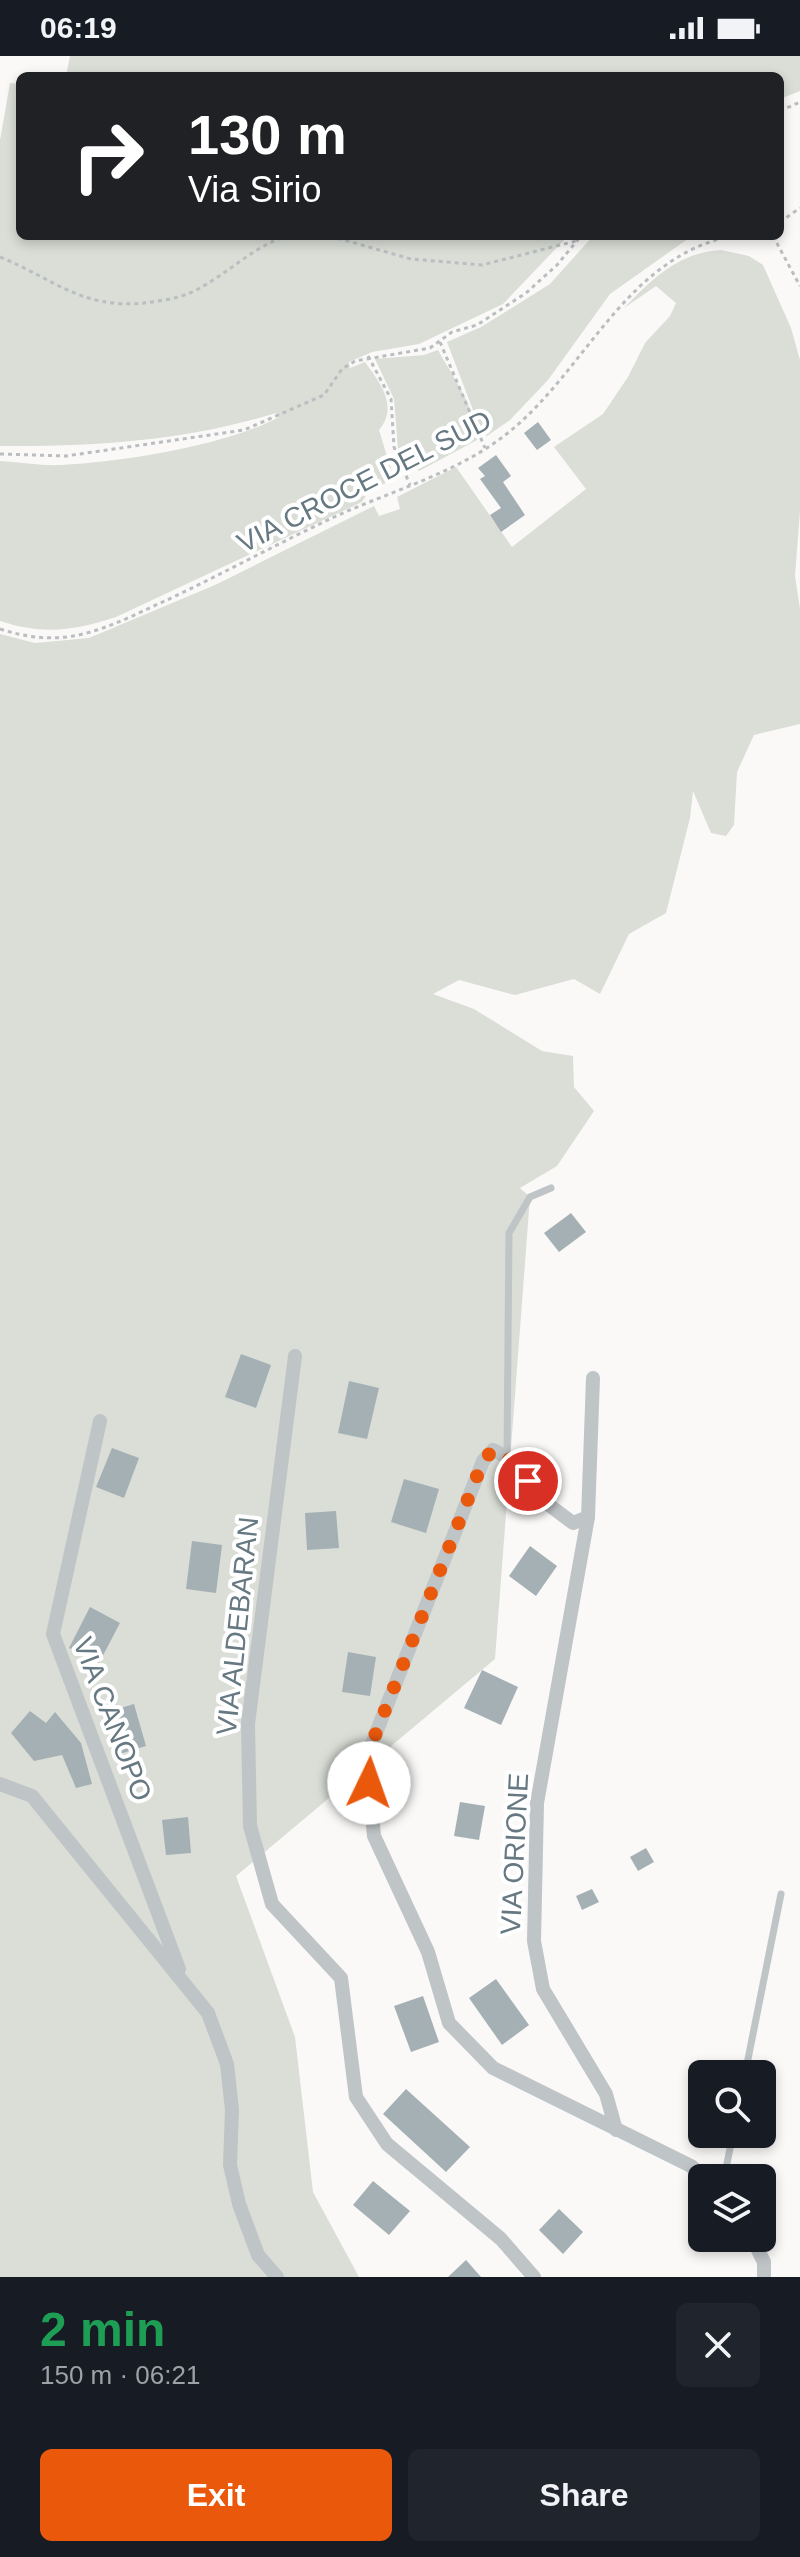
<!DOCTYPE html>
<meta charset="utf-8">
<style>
body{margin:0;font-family:Arial,sans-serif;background:#20242c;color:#f1f3f6;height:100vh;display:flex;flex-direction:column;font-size:30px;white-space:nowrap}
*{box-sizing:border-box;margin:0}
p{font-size:26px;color:#9ea1a6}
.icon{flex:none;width:44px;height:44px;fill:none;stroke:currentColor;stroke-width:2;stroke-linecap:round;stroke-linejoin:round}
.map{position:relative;height:2221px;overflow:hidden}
.side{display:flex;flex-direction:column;background:#171b24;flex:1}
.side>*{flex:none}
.top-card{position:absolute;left:16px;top:16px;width:768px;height:168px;border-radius:12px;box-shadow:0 4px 12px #0003;background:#202124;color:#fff;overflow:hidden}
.fabs{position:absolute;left:688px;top:2004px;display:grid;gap:16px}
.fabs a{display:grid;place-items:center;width:88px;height:88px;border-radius:12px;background:#171b24;box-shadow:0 4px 12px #0003;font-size:40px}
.pin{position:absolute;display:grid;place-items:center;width:68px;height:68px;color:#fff;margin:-34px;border:4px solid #fff;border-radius:50%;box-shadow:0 2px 8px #0007}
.me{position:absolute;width:88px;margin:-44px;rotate:3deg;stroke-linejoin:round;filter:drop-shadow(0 0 6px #0008)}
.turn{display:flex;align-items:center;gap:28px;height:168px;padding:0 40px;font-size:36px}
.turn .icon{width:104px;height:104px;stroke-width:2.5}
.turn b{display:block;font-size:56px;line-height:68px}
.round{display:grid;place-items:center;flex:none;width:84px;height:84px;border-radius:12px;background:#20242c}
.headline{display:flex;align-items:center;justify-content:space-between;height:136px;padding:0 40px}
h1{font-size:48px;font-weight:700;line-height:60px;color:#1e9e55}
.button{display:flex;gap:16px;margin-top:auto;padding:16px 40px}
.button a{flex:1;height:92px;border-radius:12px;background:#ea580c;color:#fff;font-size:32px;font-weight:700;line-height:92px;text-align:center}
.button a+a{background:#20242c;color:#f1f3f6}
.status{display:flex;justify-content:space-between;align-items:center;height:56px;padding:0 40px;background:#171b24;direction:ltr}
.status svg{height:22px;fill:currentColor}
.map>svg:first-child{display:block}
.green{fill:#daded7}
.building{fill:#a5b0b5}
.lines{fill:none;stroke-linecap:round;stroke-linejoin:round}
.path{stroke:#babec0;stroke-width:3;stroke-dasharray:4 4;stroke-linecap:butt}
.lane{stroke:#bfc4c7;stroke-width:7}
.street{stroke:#bfc4c7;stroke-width:14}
.route{stroke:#ea580c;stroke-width:14;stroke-dasharray:0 25.2}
.labels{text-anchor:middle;stroke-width:8;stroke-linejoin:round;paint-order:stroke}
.street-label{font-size:28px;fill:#667881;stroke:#fff}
</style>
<div class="status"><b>06:19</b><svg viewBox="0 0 49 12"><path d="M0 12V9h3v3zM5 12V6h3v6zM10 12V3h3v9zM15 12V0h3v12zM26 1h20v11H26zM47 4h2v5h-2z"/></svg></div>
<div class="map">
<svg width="800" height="2221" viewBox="0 0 800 2221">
<rect width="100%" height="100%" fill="#faf9f8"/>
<g class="green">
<polygon points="70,0 800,0 800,35 780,43 780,20 66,20"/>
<path d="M10,27L20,28V180H568L503,248L419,288L372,296L349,306L350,312L365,306C380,327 399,350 379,374L394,423L369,435L362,446L116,561C74,575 43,579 0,565V405C20,406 42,410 62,409C122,406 228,389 279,361L276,357C186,385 94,391 0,390V84Z"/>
<polygon points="593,180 692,180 610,238 548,324 510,364 487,380 481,375 447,286 481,271 550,228"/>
<path d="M721,194L749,200L763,209L791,272L800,304V455L795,520L800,553V668L754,679L737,716L734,769L726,780L711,777L693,735L690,762L666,857L629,878L600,938L574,923L515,939L459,924L433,938L474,953L542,995L573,1000L574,1031L594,1055L557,1110L520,1132L530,1141L495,1603L236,1820L295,1981L313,2136L359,2221H0V578L35,587L89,582L215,529L374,450L379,460L400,453L397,441L456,411L512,491L586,433L554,391L603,358L628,321L645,287L670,260L676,247L656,230L624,252C652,223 679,196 721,194Z"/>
<path d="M438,294C450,316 480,359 477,384L419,415L398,393L394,343L375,303L424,299Z"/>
</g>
<g class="building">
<polygon points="538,366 551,384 537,394 524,377"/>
<polygon points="496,399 511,420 503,426 525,459 501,476 490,459 501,452 480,423 485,420 478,412"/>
<polygon points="571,1157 586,1176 559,1196 544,1177"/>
<polygon points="241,1298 271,1309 256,1352 225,1341"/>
<polygon points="349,1325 379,1332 367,1383 338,1377"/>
<polygon points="112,1392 139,1402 124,1442 96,1431"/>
<polygon points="404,1423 439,1433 426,1477 391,1466"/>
<polygon points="336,1455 339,1492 307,1494 305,1457"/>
<polygon points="192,1485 222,1489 216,1537 186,1533"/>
<polygon points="530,1490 557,1510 536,1540 509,1520"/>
<polygon points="90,1551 120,1567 99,1607 69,1592"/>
<polygon points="348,1596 376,1601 370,1640 342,1636"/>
<polygon points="482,1614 518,1631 501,1669 464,1652"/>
<polygon points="134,1648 146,1690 116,1699 104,1657"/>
<polygon points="30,1655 46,1667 55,1656 81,1687 92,1728 76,1732 62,1699 34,1705 11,1677"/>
<polygon points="460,1746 485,1750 479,1784 454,1780"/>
<polygon points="188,1761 191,1797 166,1799 162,1764"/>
<polygon points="646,1792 654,1806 638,1815 630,1801"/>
<polygon points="592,1833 599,1846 582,1854 576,1840"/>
<polygon points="496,1923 529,1969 502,1989 469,1942"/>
<polygon points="423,1940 439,1986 411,1996 394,1950"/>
<polygon points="406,2033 470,2091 446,2116 383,2058"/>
<polygon points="373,2125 410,2155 389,2179 353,2149"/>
<polygon points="559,2153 583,2176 563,2198 539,2174"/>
<polygon points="466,2204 481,2221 448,2221"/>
</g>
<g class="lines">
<g class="path">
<polyline points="780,55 800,46"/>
<polyline points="780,166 800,152"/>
<polyline points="330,180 411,203 482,209 576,185"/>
<polyline points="773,180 800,230"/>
<path d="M0,201C54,223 81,253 144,247C159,245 177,243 192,236C225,221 251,191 287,180"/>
<polyline points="440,286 485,392"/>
<polyline points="368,300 391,343 394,391 410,429"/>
<polyline points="0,398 66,400 244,374 324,339 342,313 355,305 430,292 452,276 477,269 526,237 557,209 581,180"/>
<path d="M0,573C28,582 54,585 83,578C112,571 140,556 167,544C222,518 275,489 330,463C387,436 453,419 504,380C585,318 623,203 731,180"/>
</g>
<g class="lane">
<polyline points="507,1399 509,1177 530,1141 551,1132"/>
<polyline points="745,2018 781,1838"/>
<polyline points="724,2122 733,2078"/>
</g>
<g class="street">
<polyline points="295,1300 248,1668 250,1770 272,1848 341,1922 356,2041 387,2088 501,2183 534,2221"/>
<polyline points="593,1322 588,1461 573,1467 549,1449 507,1401 493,1394 483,1405 367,1700 374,1780 428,1896 449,1967 493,2012 691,2110 704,2122"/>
<polyline points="100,1365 53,1578 179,1913"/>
<polyline points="588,1461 537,1747 534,1885 543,1933 606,2038 616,2074"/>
<polyline points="0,1728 32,1740 208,1957 227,2008 232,2054 230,2109 239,2148 258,2199 277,2221"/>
<polyline points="752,2182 764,2206 764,2221"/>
</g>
</g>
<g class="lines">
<polyline class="route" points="369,1727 367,1700 483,1405 493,1394 507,1401 528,1425"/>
</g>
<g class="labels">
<g class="street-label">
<text transform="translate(364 425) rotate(-27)" y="10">VIA CROCE DEL SUD</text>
<text transform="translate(237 1570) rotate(-84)" y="10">VIA ALDEBARAN</text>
<text transform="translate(113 1663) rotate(69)" y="10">VIA CANOPO</text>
<text transform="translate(514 1798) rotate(-87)" y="10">VIA ORIONE</text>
</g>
</g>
</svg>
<div class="fabs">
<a><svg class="icon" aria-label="search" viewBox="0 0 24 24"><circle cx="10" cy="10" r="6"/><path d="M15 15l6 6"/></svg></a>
<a><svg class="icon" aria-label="layers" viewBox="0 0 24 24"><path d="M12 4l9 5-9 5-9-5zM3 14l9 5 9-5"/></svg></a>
</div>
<div class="pin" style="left:528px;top:1425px;background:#d93025"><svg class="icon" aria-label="arrive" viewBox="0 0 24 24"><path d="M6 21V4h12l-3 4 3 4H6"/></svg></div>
<svg class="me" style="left:369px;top:1727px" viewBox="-20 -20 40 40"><circle r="19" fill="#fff"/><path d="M0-13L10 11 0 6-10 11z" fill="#ea580c"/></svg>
<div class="top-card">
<div class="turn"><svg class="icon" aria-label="right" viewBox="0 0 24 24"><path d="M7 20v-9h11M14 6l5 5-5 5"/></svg><div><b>130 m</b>Via Sirio</div></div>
</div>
</div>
<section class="side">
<div class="headline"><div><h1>2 min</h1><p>150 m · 06:21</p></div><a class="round"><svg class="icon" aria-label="close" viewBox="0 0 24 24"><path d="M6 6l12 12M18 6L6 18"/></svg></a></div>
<div class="button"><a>Exit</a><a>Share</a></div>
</section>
